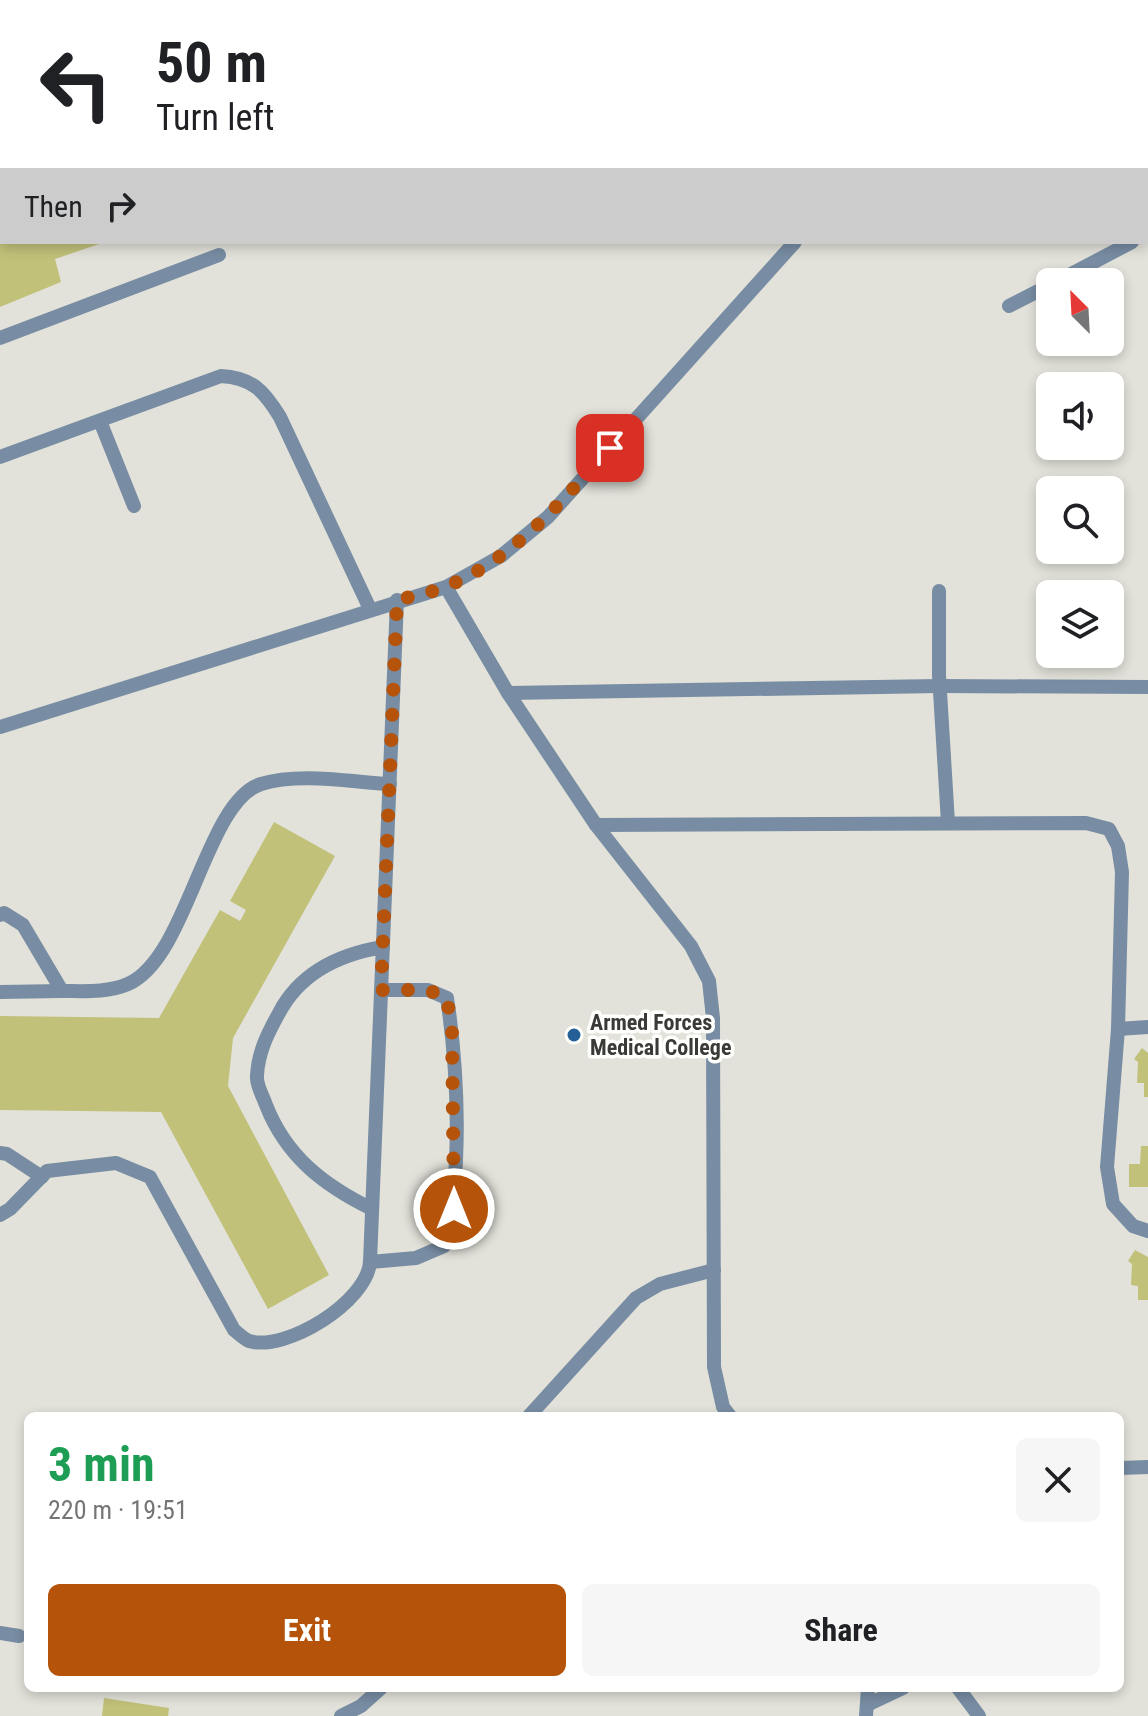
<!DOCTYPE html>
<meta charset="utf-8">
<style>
body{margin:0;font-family:"Roboto Condensed",sans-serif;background:#f6f6f6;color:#202124;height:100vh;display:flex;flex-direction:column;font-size:30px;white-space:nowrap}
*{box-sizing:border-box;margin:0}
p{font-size:26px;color:#757577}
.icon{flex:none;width:44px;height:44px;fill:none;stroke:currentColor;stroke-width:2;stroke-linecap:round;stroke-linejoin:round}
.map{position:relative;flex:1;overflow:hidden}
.drawer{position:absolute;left:24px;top:1412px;width:1100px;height:280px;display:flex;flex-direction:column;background:#fff;border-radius:12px;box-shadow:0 4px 12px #0003}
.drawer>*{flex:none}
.banner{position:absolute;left:0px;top:0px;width:1148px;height:244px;box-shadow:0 4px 12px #0003;background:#fff;color:#202124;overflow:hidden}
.needle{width:52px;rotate:336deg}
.tools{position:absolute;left:1036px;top:268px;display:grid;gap:16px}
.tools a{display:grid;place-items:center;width:88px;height:88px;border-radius:12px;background:#fff;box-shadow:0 4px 12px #0003;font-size:40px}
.pin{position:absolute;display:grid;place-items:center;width:68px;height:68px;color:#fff;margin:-34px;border-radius:16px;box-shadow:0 4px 12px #0006}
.me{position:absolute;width:88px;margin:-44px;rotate:0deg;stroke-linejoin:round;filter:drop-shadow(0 0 6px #0008)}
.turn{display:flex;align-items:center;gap:28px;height:168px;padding:0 24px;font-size:36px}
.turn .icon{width:104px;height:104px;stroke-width:2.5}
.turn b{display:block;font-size:56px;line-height:68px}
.then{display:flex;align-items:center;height:76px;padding:0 24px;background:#0003;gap:16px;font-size:30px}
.round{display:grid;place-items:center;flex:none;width:84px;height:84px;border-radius:12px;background:#f6f6f6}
.head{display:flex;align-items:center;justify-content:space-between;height:136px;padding:0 24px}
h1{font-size:48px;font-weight:700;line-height:60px;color:#1e9e55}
.cta{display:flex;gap:16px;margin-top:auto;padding:16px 24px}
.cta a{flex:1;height:92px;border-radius:12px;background:#b45309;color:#fff;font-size:32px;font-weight:700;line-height:92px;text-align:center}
.cta a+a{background:#f6f6f6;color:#202124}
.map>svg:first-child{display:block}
.building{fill:#c1c17a}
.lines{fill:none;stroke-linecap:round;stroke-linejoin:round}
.lane{stroke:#788da3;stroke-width:14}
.secondary{stroke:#456484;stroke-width:16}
.route{stroke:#b45309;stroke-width:14;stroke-dasharray:0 25.2}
.poi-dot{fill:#246097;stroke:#fffffe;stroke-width:3}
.labels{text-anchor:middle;stroke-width:7;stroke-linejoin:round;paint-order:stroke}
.poi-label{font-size:22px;font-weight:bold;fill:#3a3a36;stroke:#fffffe;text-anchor:start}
</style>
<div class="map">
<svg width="1148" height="1716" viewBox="0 0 1148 1716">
<rect width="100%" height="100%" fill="#e2e2da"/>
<g class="building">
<polygon points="0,242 105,242 55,259 61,282 0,307"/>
<polygon points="274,822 335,856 233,1038 228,1086 329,1275 268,1309 161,1112 0,1110 0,1016 159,1018 220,910 240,921 246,910 230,901"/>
<polygon points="1142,1048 1148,1053 1148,1097 1144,1097 1144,1083 1137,1083 1138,1062 1134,1059"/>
<polygon points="1141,1146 1148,1146 1148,1187 1129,1187 1129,1164 1140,1164"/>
<polygon points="1135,1250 1148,1257 1148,1300 1138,1300 1138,1286 1131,1285 1132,1264 1128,1261"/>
<polygon points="104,1698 169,1708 168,1716 102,1716"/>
</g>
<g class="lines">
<g class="lane">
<polyline points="437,0 438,2"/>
<polyline points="7,2 13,0"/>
<polyline points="718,2 723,0"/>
<polyline points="1010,2 1012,0"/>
<polyline points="1146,129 1148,128"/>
<polyline points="1146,234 1148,233"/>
<polyline points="1056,282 1132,242"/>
<polyline points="1009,306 1050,285"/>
<polyline points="0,338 219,255"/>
<polyline points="100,421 134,506"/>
<path d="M0,457L221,376C253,378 264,391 280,417L370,609"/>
<polyline points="446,587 508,693 596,825 691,946 709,981 713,1018 714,1367 723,1407 730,1416"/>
<polyline points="939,591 939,675 948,823"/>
<polyline points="508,693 939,686 1148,687"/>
<polyline points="0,727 446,587 501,556 548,517 795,242"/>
<polyline points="596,825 1086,823 1109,829 1118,846 1122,872 1118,1029 1107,1167 1113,1204 1133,1226 1148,1231"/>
<path d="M0,915L4,913L23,925L62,991C84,991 107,993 128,984C188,958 205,802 261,784C300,772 350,782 390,784"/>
<polyline points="0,992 62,991"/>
<polyline points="1118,1029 1148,1027"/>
<polyline points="0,1153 7,1154 42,1177"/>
<path d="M372,1209C323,1185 286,1156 266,1105C263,1096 256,1085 257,1076C258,1052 268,1033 279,1013C300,973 340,954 383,947"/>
<path d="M0,1215L10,1209L47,1171L116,1163L150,1177L234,1330C238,1333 244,1339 249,1341C286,1352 367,1302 370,1262L397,600"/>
<path d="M370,1262L416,1258L444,1246C463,1176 458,1070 447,998L428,990H381"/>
<polyline points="529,1416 636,1298 660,1284 714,1270"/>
<polyline points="1120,1468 1148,1467"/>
<polyline points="0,1633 19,1636"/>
<polyline points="958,1688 979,1716"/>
<polyline points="867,1705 903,1688"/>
<polyline points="341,1716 361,1706 381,1688"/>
<polyline points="866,1716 868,1688"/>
</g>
<g class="secondary">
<polyline points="1069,0 1069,2"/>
<polyline points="1146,170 1148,175"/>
</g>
</g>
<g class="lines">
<path class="route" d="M454,1209L452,1032L447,998L428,990H381L397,600C413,596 430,593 445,587C513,560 562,501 610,448"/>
</g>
<circle class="poi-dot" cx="574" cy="1035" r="8"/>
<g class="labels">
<g class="poi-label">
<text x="590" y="1030">Armed Forces<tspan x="590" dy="25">Medical College</tspan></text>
</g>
</g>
</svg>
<div class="tools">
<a><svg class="needle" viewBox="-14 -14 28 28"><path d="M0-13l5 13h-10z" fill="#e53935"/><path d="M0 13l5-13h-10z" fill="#757577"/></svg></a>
<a><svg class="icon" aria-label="sound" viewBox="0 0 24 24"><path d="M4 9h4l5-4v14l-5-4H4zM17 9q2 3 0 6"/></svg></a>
<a><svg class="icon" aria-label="search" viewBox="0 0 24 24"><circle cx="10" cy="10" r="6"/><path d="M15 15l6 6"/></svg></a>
<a><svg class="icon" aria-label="layers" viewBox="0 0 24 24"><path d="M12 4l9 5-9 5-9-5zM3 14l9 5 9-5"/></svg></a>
</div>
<div class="pin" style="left:610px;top:448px;background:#d93025"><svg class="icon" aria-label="arrive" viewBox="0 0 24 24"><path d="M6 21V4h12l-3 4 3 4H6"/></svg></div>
<svg class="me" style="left:454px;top:1209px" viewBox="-20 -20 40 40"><circle r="17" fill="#b45309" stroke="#fff" stroke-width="3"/><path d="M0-11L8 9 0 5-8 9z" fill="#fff"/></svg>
<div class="banner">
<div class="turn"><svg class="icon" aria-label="left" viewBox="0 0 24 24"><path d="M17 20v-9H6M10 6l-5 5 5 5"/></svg><div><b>50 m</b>Turn left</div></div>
<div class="then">Then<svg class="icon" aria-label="right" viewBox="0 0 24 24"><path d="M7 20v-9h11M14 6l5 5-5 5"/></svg></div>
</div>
<section class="drawer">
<div class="head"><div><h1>3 min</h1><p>220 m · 19:51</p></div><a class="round"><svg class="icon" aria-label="close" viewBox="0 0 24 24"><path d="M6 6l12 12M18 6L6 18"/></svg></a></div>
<div class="cta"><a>Exit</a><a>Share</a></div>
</section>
</div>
